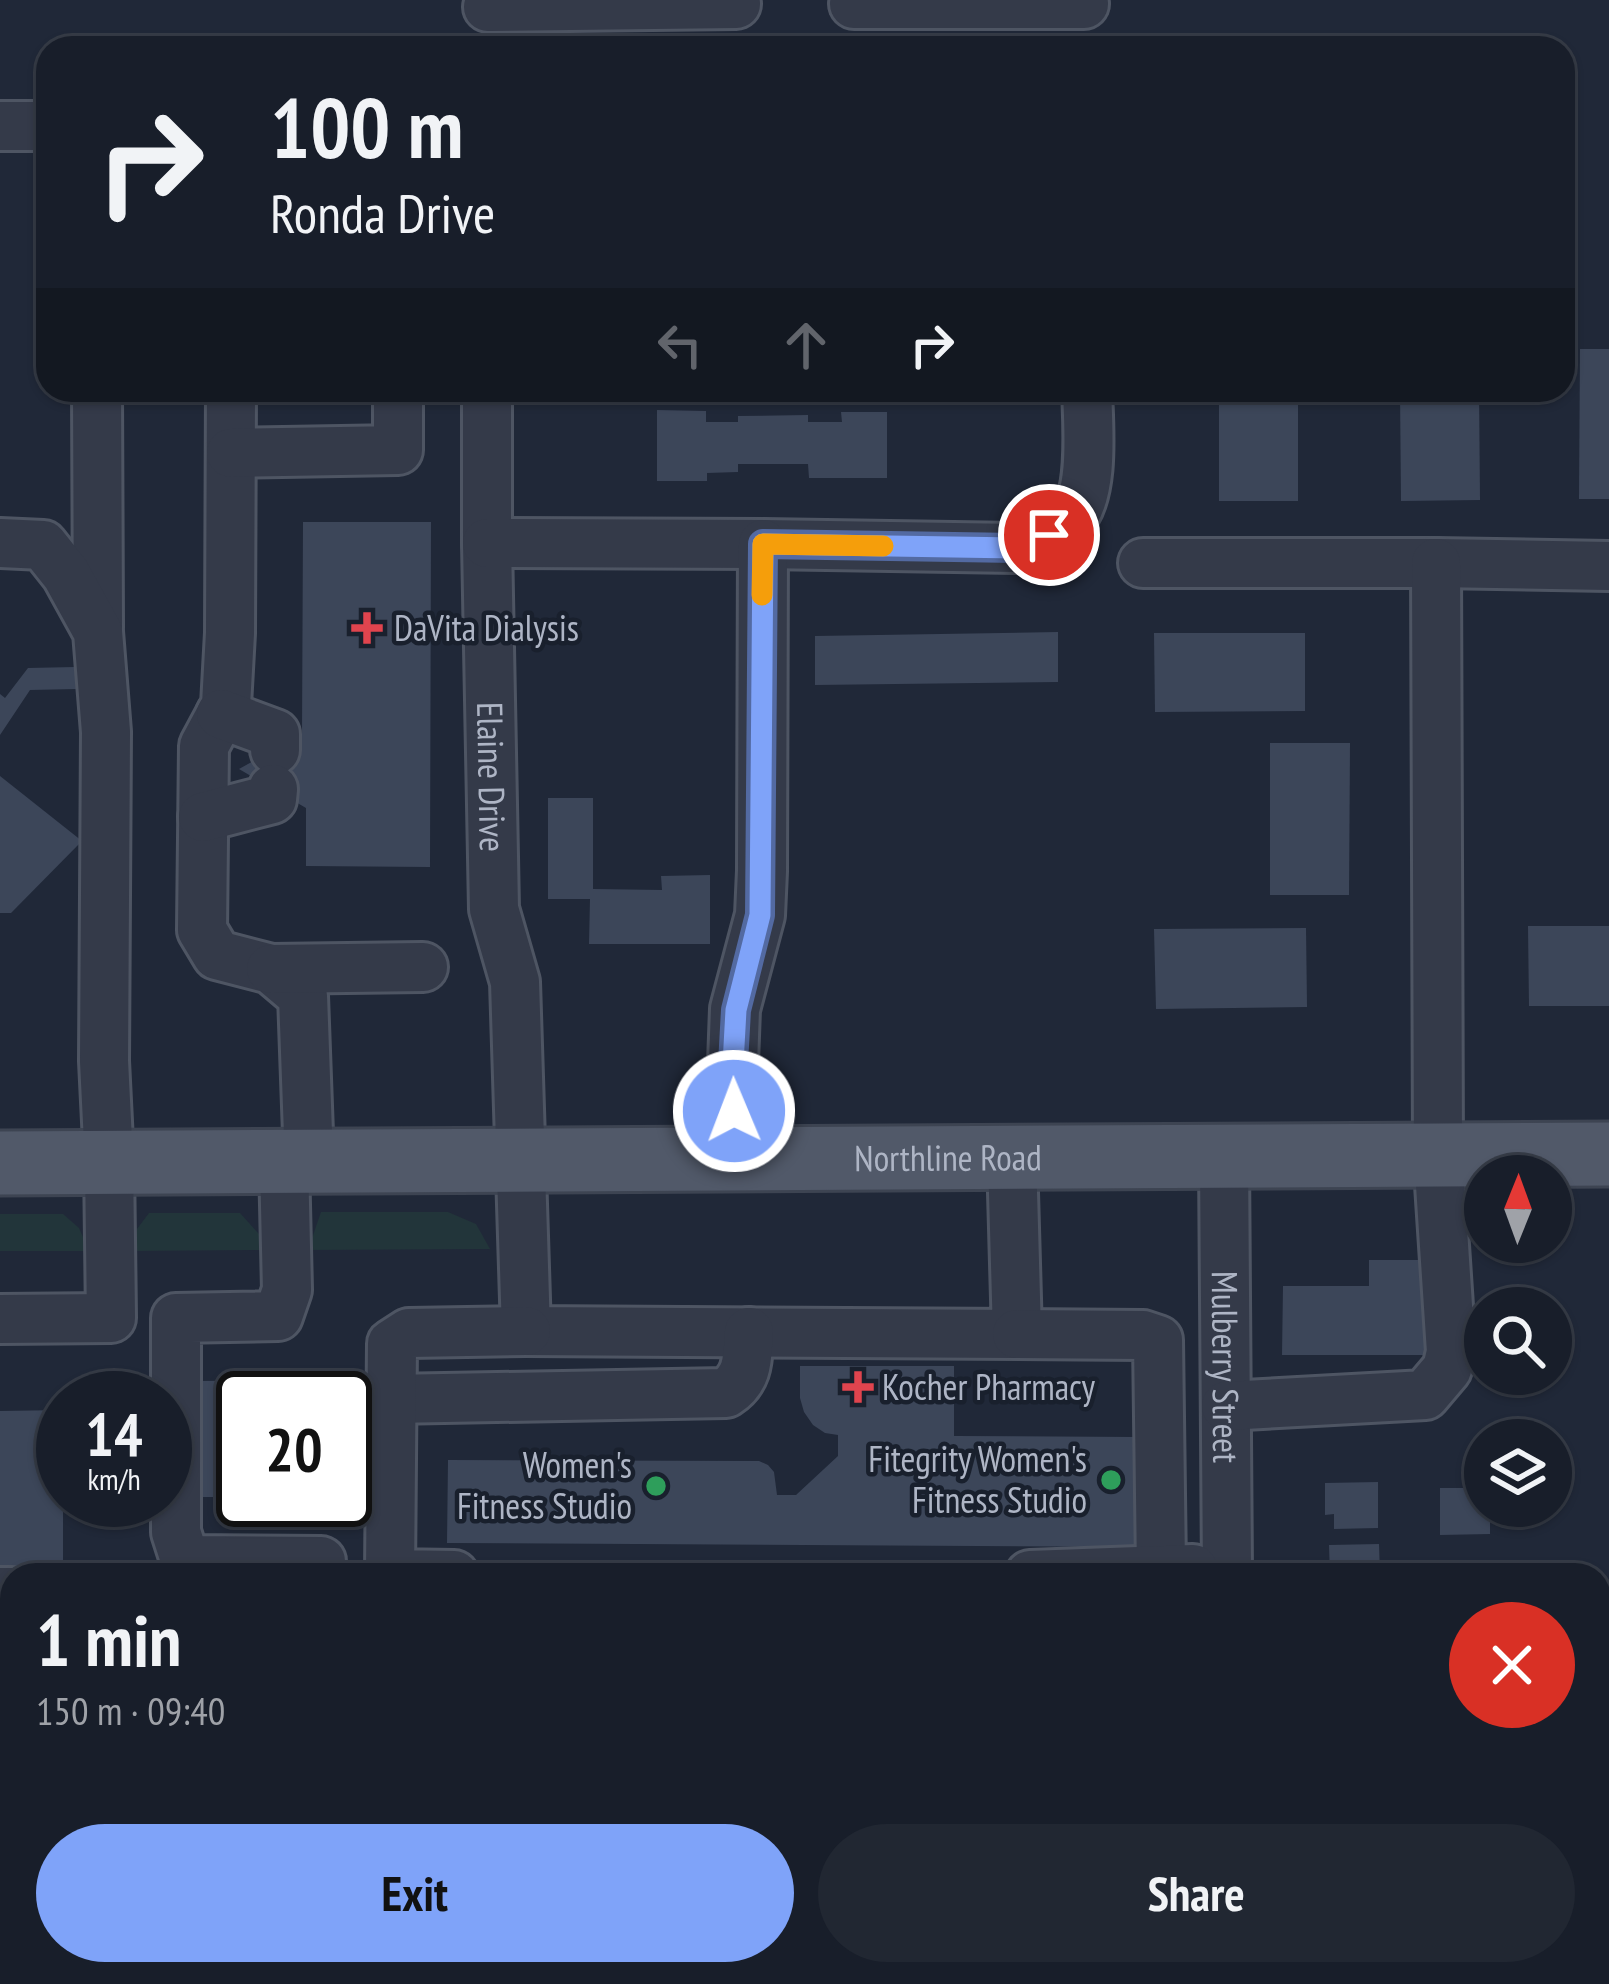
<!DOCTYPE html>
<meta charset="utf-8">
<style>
body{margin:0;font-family:"PT Sans Narrow",sans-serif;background:#212732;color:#f1f3f6;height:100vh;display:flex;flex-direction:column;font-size:45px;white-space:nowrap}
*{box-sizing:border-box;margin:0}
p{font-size:39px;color:#9fa2a8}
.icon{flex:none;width:66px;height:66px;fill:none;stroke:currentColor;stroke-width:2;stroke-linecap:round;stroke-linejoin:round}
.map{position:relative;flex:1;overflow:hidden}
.drawer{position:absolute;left:0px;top:1563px;width:1611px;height:423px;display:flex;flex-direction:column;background:#181e2a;border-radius:36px 36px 0 0;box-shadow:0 3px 9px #0004,0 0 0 3px #363c47}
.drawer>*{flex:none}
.guide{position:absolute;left:36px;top:36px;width:1539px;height:366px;border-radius:36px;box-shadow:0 3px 9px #0004,0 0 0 3px #363c47;background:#181e2a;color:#f1f3f6;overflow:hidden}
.needle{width:78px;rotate:1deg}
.fabs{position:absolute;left:1464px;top:1155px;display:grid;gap:24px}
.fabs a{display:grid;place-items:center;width:108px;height:108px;border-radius:50%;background:#181e2a;box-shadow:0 3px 9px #0004,0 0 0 3px #363c47;font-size:60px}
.speed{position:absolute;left:36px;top:1371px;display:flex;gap:24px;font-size:60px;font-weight:700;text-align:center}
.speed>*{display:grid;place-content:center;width:156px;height:156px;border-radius:50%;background:#181e2a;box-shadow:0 3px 9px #0004,0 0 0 3px #363c47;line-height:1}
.speed small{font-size:30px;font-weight:400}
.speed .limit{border:6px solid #111;border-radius:18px;background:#fff;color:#111}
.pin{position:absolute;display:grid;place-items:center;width:102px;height:102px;color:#fff;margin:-51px;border:6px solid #fff;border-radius:50%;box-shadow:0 3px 12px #0007}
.me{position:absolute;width:132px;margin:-66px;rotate:359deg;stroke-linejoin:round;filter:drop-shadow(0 0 9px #0008)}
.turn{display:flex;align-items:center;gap:42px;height:252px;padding:0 36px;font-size:54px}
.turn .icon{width:156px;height:156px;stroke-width:2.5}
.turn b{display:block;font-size:84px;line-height:102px}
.lanes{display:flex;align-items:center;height:114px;padding:0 36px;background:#0003;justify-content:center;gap:60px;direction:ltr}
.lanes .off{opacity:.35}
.round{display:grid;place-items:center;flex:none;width:126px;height:126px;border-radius:63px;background:#212732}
.headline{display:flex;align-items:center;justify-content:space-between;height:204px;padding:0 36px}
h1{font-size:72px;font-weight:700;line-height:90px}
.action{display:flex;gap:24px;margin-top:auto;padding:24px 36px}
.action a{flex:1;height:138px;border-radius:72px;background:#7fa3f9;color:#111;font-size:48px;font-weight:700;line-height:138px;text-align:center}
.action a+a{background:#212732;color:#f1f3f6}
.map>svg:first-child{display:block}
.green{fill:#22353a}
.building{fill:#3c4659}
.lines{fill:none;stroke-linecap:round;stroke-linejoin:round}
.minor-casing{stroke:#4e5563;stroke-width:54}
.major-casing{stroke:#3d4452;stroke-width:69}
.minor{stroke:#343a49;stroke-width:48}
.major{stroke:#515969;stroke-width:63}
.route-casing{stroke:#536aa2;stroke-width:30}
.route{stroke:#7fa3f9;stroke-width:21}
.slow{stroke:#f59e0b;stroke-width:21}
.health-dot{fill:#e0444e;stroke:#19202d;stroke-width:4.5}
.leisure-dot{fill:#2e9e5b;stroke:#19202d;stroke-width:4.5}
.labels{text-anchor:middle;stroke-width:9;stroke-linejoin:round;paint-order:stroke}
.poi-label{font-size:36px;fill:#aeb5c5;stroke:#19202d;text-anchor:start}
.street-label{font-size:36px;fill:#aeb5c5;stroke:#19202d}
</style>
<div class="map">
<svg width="1609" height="1984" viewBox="0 0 1609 1984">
<rect width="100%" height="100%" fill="#202838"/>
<g class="green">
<polygon points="321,1212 448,1212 476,1224 490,1249 308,1250"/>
<polygon points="149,1213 240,1213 259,1234 265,1250 132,1251 137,1229"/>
<polygon points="0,1214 63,1214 79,1228 89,1251 0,1251"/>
</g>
<g class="building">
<polygon points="1580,349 1609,349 1609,499 1579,499"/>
<rect x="1219" y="390" width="79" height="111"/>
<polygon points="1400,390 1479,390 1480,500 1401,501"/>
<polygon points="657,410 706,411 706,422 738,422 738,416 808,415 808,422 842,422 841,412 887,412 887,478 809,478 808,464 738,464 738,472 707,473 707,481 657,481"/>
<polygon points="303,522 431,522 430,867 306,866 306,808 239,769 302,734"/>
<polygon points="1058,632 1058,682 815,685 815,636"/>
<polygon points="1154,633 1305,633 1305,711 1155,712"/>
<polygon points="75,667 76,689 30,690 0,735 0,694 5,698 28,668"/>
<polygon points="1270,743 1350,743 1349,895 1270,895"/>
<polygon points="0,776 82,841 11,913 0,913"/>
<polygon points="548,798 593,798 593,889 662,890 661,876 710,875 710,944 589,944 590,899 548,899"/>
<polygon points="1528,926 1609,926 1609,1006 1529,1006"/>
<polygon points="1306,928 1307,1007 1156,1009 1154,929"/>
<polygon points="1369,1260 1425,1260 1425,1355 1282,1355 1283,1286 1369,1286"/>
<polygon points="800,1366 954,1366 954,1436 1136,1437 1135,1547 447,1543 448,1460 759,1461 768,1465 774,1472 777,1495 796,1495 838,1456 838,1435 825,1433 813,1425 804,1412 800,1398"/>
<polygon points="335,1380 336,1398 243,1398 243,1497 196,1497 196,1381"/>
<polygon points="63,1410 63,1567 0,1567 0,1411"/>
<polygon points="1378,1482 1378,1528 1334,1529 1334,1514 1325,1515 1325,1483"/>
<polygon points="1440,1488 1485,1488 1485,1506 1490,1506 1490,1534 1440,1535"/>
<polygon points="1379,1544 1380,1575 1330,1575 1329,1545"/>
<rect x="1599" y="1883" width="10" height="42"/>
<polygon points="4,1889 12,1893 12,1937 0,1931 0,1897"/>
<rect x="1373" y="1974" width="43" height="10"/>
<polygon points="1553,1974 1597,1974 1598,1984 1553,1984"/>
</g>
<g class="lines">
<g class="minor-casing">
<g id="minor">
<polyline points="854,4 1084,4"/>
<polyline points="488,7 736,4"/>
<polyline points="0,126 48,126"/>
<polyline points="97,390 98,627"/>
<polyline points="231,390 230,633 226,705 204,746 202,930 217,955 271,969 303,996 309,1161"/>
<path id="s1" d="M487,390V543L494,909L515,982L526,1331L1017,1334L1012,1157"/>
<polyline points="231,453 398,450 398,390"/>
<polyline points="0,543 43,545 66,574 98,632 106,732 104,1061 109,1162 111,1318 0,1319"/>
<path d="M487,543L763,544L1017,548C1034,541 1055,534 1069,521C1095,497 1088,425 1087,390"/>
<polyline points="1143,563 1436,563 1609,566"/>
<polyline points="221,714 275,734 275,750"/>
<polyline points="203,817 272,799 273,789"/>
<polyline points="271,969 423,967"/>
<path id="s2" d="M1224,1157L1227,1575"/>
<polyline points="736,1159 733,1063 735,1009 760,915 762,871 763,544"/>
<polyline points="284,1162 287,1290 278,1316 176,1318 176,1532 185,1560 321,1561"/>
<polyline points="1017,1334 1143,1335 1158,1340 1161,1570"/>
<path d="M391,1399L726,1393C749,1378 747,1358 749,1332"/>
<polyline points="1226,1406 1425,1395 1447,1369 1451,1352 1438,1154 1436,563"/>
<polyline points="454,1575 390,1574 392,1344 409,1333 526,1331"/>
<polyline points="1030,1575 1193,1569"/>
<polyline points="0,1592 12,1592"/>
<polyline points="690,1974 690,1984"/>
<polyline points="1230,1974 1230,1984"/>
<polyline points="115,1984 120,1974"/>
</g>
</g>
<g class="major-casing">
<g id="major">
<path id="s3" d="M0,1163L1609,1154"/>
</g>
</g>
<use href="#minor" class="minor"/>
<use href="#major" class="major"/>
</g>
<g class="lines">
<g class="route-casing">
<polyline id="route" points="734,1111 733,1064 736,1010 760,915 763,544 1017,548 1049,535"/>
</g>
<use href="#route" class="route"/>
<polyline class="slow" points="762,595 763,544 883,546"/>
</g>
<g class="health-dot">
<path d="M361 610h12v12h12v12h-12v12h-12v-12h-12v-12h12z"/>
<path d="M852 1369h12v12h12v12h-12v12h-12v-12h-12v-12h12z"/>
</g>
<g class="leisure-dot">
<circle cx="1111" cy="1480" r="12"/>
<circle cx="656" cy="1486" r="12"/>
</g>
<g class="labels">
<g class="poi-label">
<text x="394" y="641">DaVita Dialysis</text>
<text x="882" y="1400">Kocher Pharmacy</text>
<text x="1087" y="1472" text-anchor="end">Fitegrity Women's<tspan x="1087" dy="41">Fitness Studio</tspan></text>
<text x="632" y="1478" text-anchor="end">Women's<tspan x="632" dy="41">Fitness Studio</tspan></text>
</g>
<g class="street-label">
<text dy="13" stroke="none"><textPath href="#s1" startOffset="387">Elaine Drive</textPath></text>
<text dy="13" stroke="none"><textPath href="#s3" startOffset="948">Northline Road</textPath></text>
<text dy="13" stroke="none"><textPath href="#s2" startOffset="210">Mulberry Street</textPath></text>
</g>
</g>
</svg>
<div class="fabs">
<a><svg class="needle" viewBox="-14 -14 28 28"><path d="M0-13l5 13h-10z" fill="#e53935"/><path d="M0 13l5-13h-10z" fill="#9fa2a8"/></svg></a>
<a><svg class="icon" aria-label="search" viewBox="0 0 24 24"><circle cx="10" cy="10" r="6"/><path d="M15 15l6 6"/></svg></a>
<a><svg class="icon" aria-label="layers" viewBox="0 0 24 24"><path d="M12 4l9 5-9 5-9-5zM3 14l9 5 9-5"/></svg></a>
</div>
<div class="speed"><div>14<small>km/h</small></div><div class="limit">20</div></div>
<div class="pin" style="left:1049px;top:535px;background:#d93025"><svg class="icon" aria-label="arrive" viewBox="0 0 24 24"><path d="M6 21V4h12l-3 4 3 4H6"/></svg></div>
<svg class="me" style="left:734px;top:1111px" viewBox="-20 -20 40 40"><circle r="17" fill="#7fa3f9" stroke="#fff" stroke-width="3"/><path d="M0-11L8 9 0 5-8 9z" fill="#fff"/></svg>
<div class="guide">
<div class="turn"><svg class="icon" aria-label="right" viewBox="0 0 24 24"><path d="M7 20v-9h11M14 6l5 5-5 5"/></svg><div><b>100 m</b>Ronda Drive</div></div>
<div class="lanes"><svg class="icon off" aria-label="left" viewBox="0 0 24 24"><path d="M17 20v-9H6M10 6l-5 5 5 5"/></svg><svg class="icon off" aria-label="ahead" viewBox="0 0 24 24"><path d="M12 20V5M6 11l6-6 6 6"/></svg><svg class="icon" aria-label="right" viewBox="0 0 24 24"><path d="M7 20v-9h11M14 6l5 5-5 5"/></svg></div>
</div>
<section class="drawer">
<div class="headline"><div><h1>1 min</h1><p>150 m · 09:40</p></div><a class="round" style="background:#d93025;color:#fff"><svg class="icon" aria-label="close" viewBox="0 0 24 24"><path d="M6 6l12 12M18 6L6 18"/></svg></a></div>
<div class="action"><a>Exit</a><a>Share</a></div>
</section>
</div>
